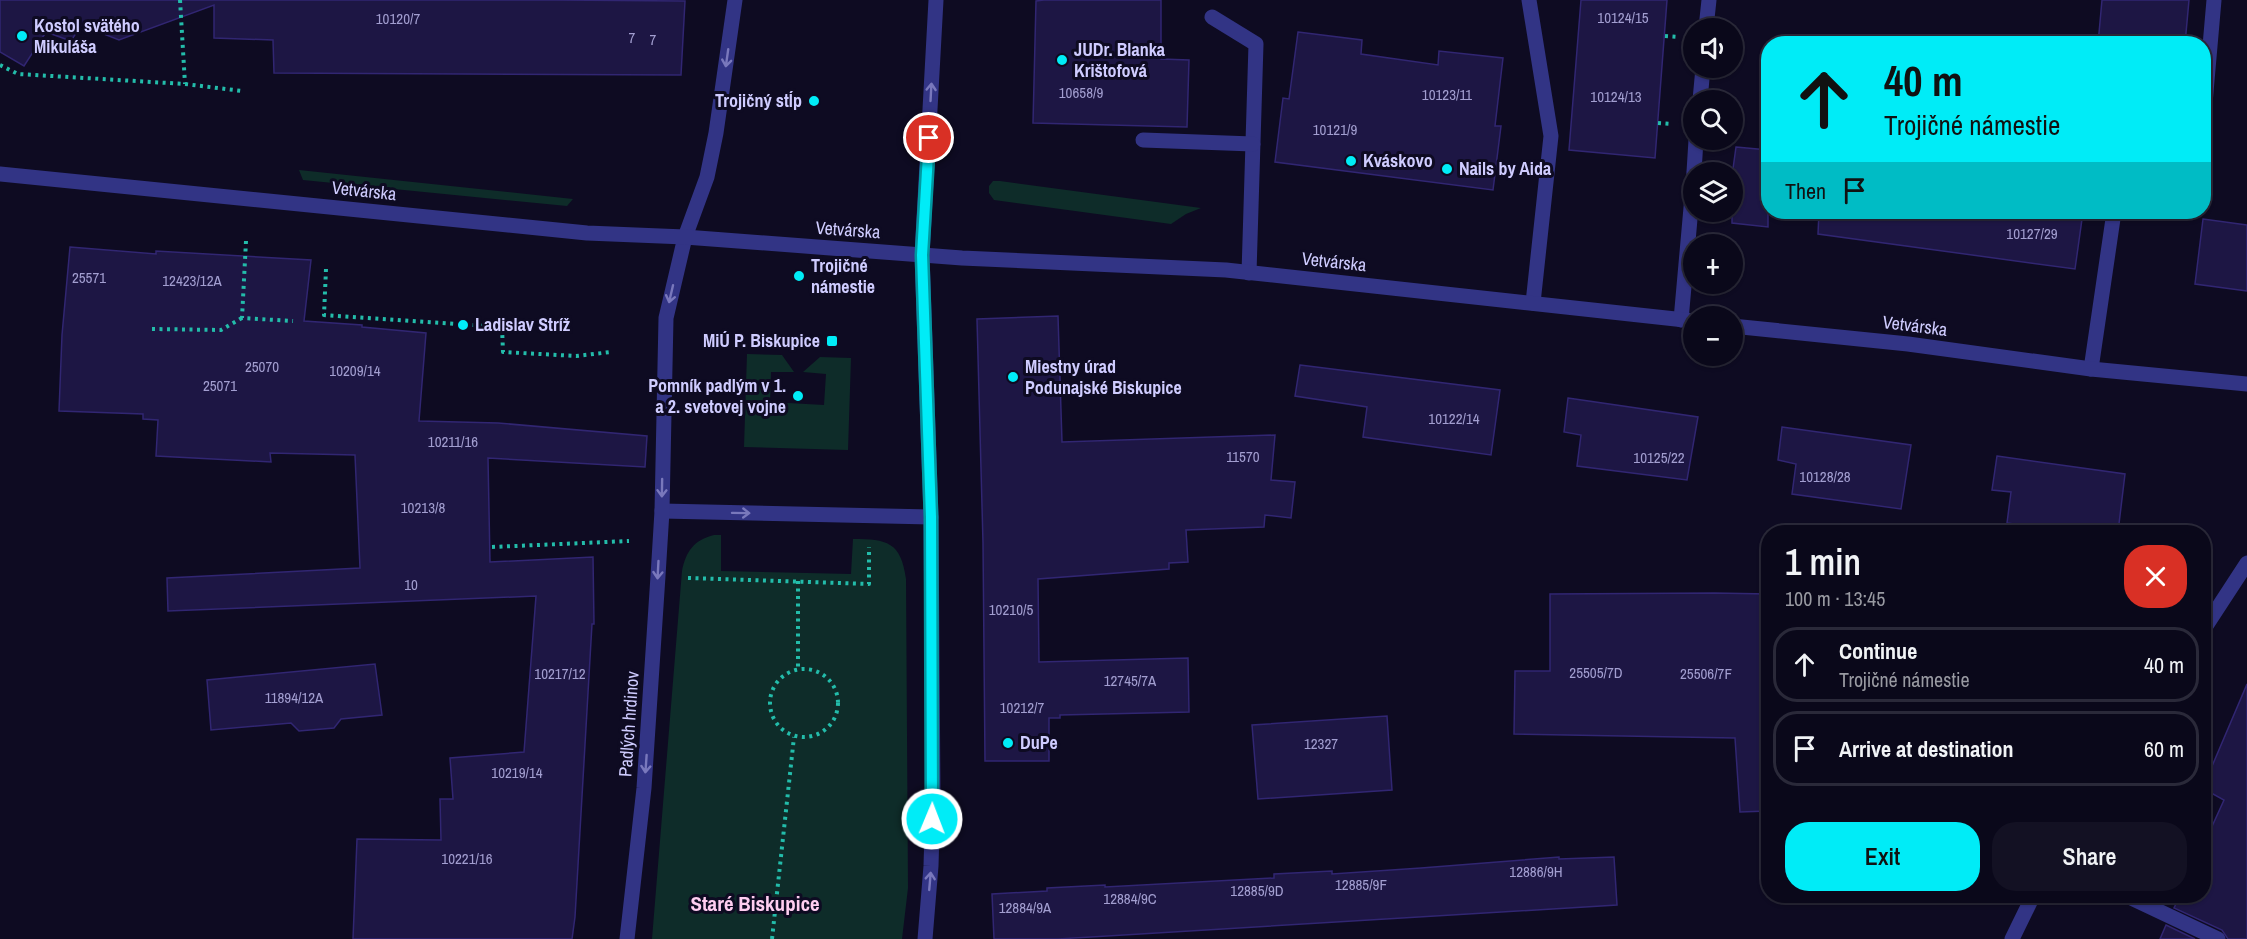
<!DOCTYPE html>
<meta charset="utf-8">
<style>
body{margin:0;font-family:"Archivo Narrow",sans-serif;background:#131123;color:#f1f3f6;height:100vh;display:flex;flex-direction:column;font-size:22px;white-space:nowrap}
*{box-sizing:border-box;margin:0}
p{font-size:20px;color:#999aa2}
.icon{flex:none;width:33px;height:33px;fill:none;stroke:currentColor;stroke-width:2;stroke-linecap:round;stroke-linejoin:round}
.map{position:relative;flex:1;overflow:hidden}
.drawer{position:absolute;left:1761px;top:525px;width:450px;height:378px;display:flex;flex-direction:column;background:#0a081a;border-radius:24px;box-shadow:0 2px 4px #0004,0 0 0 2px #2a2939}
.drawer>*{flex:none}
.guide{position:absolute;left:1761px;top:36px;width:450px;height:183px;border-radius:24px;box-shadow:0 2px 4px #0004,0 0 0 2px #2a2939;background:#00ecf7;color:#111;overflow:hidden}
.controls{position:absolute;left:1683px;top:18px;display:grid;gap:12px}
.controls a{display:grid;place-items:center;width:60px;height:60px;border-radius:50%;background:#0a081a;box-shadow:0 2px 4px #0004,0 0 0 2px #2a2939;font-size:30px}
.pin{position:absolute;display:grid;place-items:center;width:51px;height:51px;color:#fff;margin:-26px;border:3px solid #fff;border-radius:50%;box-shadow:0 2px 6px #0007}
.me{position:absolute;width:66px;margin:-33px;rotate:1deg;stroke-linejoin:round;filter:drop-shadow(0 0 4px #0008)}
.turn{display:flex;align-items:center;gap:21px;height:126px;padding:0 24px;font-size:27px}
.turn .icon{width:78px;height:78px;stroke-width:2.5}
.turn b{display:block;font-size:42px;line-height:51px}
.then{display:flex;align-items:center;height:57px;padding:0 24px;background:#0003;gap:12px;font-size:22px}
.round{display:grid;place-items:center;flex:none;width:63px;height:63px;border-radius:24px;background:#131123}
.headline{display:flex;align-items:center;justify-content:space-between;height:102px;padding:0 24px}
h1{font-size:36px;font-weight:600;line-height:45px}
.primary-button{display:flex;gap:12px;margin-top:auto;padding:12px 24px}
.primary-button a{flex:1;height:69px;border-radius:24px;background:#00ecf7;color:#111;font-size:24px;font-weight:600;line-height:69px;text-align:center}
.primary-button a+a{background:#131123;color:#f1f3f6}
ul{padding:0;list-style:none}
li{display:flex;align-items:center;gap:18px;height:75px;margin:0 12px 9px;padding:0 12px;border:3px solid #2a2939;border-radius:24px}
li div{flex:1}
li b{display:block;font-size:22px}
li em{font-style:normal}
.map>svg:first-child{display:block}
.green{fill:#0e2c29}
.building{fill:#1d1644;stroke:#312672;stroke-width:1.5}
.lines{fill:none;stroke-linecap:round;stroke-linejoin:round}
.path{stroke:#23bcaa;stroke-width:4;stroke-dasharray:3 4.5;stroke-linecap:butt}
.service{stroke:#323485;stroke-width:15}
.minor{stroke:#323485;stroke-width:15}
.tertiary{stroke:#323485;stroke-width:15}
.oneway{stroke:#7978bc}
.route-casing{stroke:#0099a1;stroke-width:15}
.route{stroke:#00ecf7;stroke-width:10}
.poi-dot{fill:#00ecf7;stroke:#0e0b22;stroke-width:2}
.labels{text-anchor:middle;stroke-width:6;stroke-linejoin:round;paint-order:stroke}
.number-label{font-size:15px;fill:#a29ed0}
.poi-label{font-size:18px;font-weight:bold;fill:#cfccff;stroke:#0e0b22;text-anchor:start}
.street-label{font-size:18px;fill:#cfccff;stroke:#0e0b22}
.quarter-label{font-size:21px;font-weight:bold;fill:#ffcef0;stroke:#0e0b22}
</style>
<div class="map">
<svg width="2247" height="939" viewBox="0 0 2247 939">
<rect width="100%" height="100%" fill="#0e0b22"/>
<g class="green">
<polygon points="299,170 573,199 567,206 303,180"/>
<polygon points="993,181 1000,181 1201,208 1186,214 1171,224 994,200 989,193 989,186"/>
<polygon points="747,354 782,355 794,372 771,372 770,402 824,405 826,374 803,372 820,357 851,358 848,450 744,447"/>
<path d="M714,535H721V571L851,574L853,539C887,539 901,542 906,579L908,888L902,939H652L682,571C686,551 694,540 714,535Z"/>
</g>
<g class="building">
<polygon points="0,0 556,0 685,1 681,75 274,73 273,40 214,38 214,5 119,40 81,25 71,41 46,32 24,66 0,52"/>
<polygon points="1044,0 1161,0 1161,59 1189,60 1187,127 1033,123 1036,1"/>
<polygon points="1581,0 1667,0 1655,158 1569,150"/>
<polygon points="2102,0 2189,0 2185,44 2098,44"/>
<polygon points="1298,32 1362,40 1361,54 1438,65 1439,51 1503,58 1495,126 1501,126 1493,190 1275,162 1283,98 1289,99"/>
<polygon points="1736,147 1768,150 1768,227 1732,223 1732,176"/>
<polygon points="1819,212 2083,212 2075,269 1818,234"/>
<polygon points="2203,219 2247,225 2247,291 2195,284"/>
<polygon points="70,247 156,254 156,251 311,260 304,321 362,325 362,327 426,333 419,421 498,423 647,436 645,467 488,458 490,562 593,557 594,624 592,624 575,917 572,939 353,939 357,839 441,840 440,799 453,799 450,758 524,752 536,596 168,611 167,578 360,568 355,455 270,453 271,462 156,456 158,420 143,419 143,414 59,411 62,335"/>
<polygon points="1058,316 1062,442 1275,435 1271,480 1295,482 1291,518 1265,515 1264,527 1186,530 1188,562 1169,563 1169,569 1038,579 1039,662 1188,658 1189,712 1060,715 1060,718 1049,718 1049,761 985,761 983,543 977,319"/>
<polygon points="1300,365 1500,390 1491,455 1363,437 1367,407 1295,396"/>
<polygon points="1568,398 1698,417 1687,480 1577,466 1581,435 1564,432"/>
<polygon points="1782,427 1911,445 1901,509 1792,494 1796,464 1778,460"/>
<polygon points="1997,456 2125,474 2118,532 2073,532 2007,523 2011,492 1992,490"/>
<polygon points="1714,593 1768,594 1768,811 1740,812 1735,738 1514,734 1515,671 1550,671 1550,594"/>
<polygon points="375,664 382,715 341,719 334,728 299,731 291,723 211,730 207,680"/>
<polygon points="2247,684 2247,939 2228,939 2222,930 2174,908 2180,896 2204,896 2204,844 2224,800 2204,789 2204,785"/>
<polygon points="1387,716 1392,790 1258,799 1252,725"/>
<polygon points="1559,857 1559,859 1614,857 1617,905 1058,939 994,939 992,894 1047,891 1047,888 1105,885 1105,887 1274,878 1274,874 1332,871 1332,874 1421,868"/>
<polygon points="2166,925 2195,939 2160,939"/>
</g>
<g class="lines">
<g class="path">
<polyline points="180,0 185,84"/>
<polyline points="1665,36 1678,37"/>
<polyline points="0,65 18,74 185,84 242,91"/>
<polyline points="1658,123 1672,124"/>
<polyline points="246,241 242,318 293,321"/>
<polyline points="326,269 324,315 502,327 503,352 576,356 611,352"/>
<polyline points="152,329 221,330 242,318"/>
<polyline points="492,547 629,541"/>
<polyline points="688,578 869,584 869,547"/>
<polyline points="798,581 798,669"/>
<circle cx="804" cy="703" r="34"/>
<polyline points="772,939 794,737"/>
</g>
<g class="service">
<polyline points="1529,0 1551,136 1533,303"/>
<polyline points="1212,17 1256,44 1249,273"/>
<polyline points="1706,28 1709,0"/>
<polyline points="1700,100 1703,68"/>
<polyline points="1143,140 1253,144"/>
<polyline points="1694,172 1696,140"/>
<polyline points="1681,320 1694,174"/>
<polyline points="2127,896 2218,939"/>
</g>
<g class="minor">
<polyline points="2204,115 2214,0"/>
<polyline points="2091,369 2114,212"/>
<polyline points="662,511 931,517"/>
<polyline points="2204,629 2247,563"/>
<polyline points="627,939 644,788 658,576 662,511 666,318 685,237 707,177 716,133 735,0"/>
<polyline points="925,939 931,866 933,796 931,517 922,255 936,0"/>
<polyline points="2012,939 2033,896"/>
</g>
<g class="tertiary">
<polyline points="0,174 587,233 685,237 962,258 1226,270 1694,321"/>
<polyline points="1732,326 1908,344 2091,369 2247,384"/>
</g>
</g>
<defs><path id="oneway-shaft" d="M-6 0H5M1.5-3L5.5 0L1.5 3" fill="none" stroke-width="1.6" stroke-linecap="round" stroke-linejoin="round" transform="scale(1.5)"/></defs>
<g class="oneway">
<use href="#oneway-shaft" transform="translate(727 58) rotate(98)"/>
<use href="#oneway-shaft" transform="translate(931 92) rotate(-87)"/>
<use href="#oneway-shaft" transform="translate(671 294) rotate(103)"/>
<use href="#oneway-shaft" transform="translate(662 488) rotate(91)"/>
<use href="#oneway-shaft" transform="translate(741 513) rotate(1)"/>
<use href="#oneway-shaft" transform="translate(658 570) rotate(93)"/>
<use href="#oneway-shaft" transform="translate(646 764) rotate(94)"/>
<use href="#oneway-shaft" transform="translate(930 881) rotate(-85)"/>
</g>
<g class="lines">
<g class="route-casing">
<polyline id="route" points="929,138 922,255 931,517 932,819"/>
</g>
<use href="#route" class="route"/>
</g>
<g class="poi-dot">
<circle cx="22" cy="36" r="6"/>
<circle cx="1062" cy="60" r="6"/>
<circle cx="814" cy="101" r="6"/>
<circle cx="1351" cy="161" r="6"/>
<circle cx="1447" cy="169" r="6"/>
<circle cx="799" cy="276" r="6"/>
<circle cx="463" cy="325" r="6"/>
<rect x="826" y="335" width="12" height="12" rx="3"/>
<circle cx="1013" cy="377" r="6"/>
<circle cx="798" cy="396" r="6"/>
<circle cx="1008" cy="743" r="6"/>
</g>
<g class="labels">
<g class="number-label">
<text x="1623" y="23">10124/15</text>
<text x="398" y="24">10120/7</text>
<text x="632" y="43">7</text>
<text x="653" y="45">7</text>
<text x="1081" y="98">10658/9</text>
<text x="1447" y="100">10123/11</text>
<text x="1616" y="102">10124/13</text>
<text x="1335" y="135">10121/9</text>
<text x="2032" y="239">10127/29</text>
<text x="89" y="283">25571</text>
<text x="192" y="286">12423/12A</text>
<text x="262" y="372">25070</text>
<text x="355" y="376">10209/14</text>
<text x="220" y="391">25071</text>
<text x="1454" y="424">10122/14</text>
<text x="453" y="447">10211/16</text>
<text x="1243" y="462">11570</text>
<text x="1659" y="463">10125/22</text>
<text x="1825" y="482">10128/28</text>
<text x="423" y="513">10213/8</text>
<text x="411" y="590">10</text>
<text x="1011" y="615">10210/5</text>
<text x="1596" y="678">25505/7D</text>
<text x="560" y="679">10217/12</text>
<text x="1706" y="679">25506/7F</text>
<text x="1130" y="686">12745/7A</text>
<text x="294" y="703">11894/12A</text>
<text x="1022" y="713">10212/7</text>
<text x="1321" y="749">12327</text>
<text x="517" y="778">10219/14</text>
<text x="467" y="864">10221/16</text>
<text x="1536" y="877">12886/9H</text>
<text x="1361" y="890">12885/9F</text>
<text x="1257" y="896">12885/9D</text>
<text x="1130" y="904">12884/9C</text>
<text x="1025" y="913">12884/9A</text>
</g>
<g class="poi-label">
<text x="34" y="32">Kostol svätého<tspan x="34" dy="21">Mikuláša</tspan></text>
<text x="1074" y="56">JUDr. Blanka<tspan x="1074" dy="21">Krištofová</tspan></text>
<text x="802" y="107" text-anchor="end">Trojičný stĺp</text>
<text x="1363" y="167">Kváskovo</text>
<text x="1459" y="175">Nails by Aida</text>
<text x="811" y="272">Trojičné<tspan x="811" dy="21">námestie</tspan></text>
<text x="475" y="331">Ladislav Stríž</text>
<text x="820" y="347" text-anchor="end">MiÚ P. Biskupice</text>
<text x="1025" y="373">Miestny úrad<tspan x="1025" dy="21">Podunajské Biskupice</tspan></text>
<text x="786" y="392" text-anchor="end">Pomník padlým v 1.<tspan x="786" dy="21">a 2. svetovej vojne</tspan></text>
<text x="1020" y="749">DuPe</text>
</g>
<g class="street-label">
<text transform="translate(364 191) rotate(6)" y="6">Vetvárska</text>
<text transform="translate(848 230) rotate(4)" y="6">Vetvárska</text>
<text transform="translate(1334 262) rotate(6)" y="6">Vetvárska</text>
<text transform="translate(1915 326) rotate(7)" y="6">Vetvárska</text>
<text transform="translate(629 724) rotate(-86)" y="6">Padlých hrdinov</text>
</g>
<g class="quarter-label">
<text x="755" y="911">Staré Biskupice</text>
</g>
</g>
</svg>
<div class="controls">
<a><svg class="icon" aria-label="sound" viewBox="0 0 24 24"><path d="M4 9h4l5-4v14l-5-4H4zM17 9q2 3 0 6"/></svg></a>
<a><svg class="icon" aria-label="search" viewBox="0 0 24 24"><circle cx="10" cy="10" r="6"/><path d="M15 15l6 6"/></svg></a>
<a><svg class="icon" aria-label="layers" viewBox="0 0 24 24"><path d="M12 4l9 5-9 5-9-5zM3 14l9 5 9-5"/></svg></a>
<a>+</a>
<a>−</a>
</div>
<div class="pin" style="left:929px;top:138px;background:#d93025"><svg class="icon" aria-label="arrive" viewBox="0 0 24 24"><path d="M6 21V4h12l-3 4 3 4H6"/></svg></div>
<svg class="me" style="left:932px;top:819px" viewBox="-20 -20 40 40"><circle r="17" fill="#00ecf7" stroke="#fff" stroke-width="3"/><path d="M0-11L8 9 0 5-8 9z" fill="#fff"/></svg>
<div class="guide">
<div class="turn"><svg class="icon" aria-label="ahead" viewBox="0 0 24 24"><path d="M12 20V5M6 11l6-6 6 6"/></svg><div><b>40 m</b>Trojičné námestie</div></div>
<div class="then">Then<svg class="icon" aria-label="arrive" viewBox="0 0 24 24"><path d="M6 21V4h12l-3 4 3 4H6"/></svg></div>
</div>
<section class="drawer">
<div class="headline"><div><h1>1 min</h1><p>100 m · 13:45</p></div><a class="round" style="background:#d93025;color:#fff"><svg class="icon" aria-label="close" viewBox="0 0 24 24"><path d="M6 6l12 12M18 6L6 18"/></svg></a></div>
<ul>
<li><svg class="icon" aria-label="ahead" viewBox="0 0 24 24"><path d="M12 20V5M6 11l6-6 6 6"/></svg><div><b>Continue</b><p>Trojičné námestie</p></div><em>40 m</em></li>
<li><svg class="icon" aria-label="arrive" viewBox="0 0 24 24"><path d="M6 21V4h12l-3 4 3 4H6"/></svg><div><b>Arrive at destination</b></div><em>60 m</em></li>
</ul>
<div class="primary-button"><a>Exit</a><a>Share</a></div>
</section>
</div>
